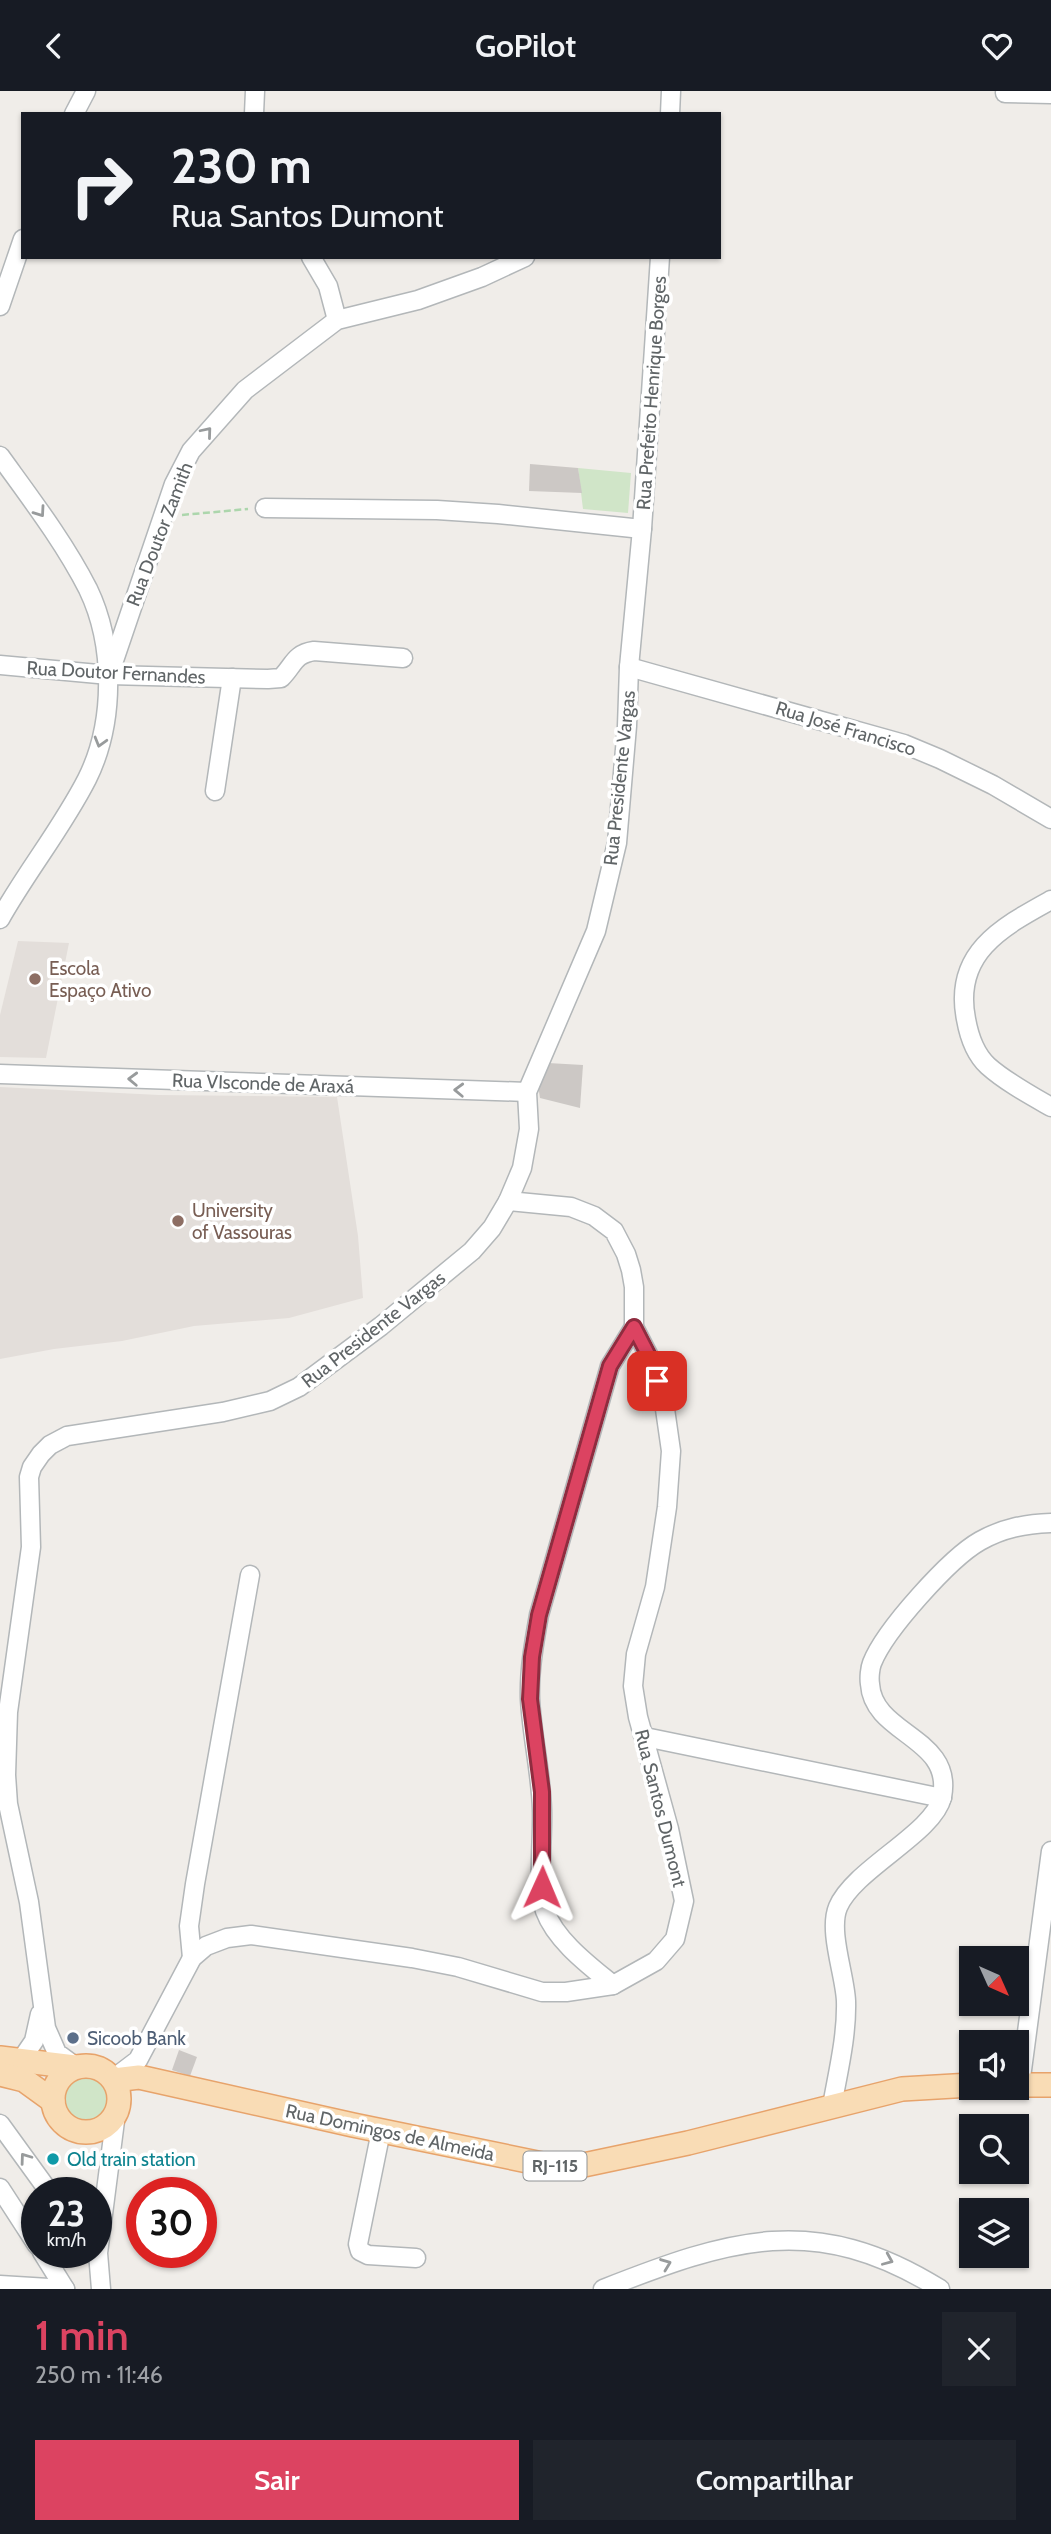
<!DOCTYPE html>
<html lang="pt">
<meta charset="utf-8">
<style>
body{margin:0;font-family:Cabin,sans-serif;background:#20242c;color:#f1f3f6;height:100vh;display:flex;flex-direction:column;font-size:26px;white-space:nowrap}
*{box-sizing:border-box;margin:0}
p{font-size:23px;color:#9ea1a6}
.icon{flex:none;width:38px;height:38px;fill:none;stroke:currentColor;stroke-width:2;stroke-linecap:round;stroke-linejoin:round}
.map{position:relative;height:2198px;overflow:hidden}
.details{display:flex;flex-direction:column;background:#171b24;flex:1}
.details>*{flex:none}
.banner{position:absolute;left:21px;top:21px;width:700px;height:147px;border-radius:0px;box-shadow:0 2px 5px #0004;background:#171b24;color:#f1f3f6;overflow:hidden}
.needle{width:46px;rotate:135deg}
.controls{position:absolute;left:959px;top:1855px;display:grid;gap:14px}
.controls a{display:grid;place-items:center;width:70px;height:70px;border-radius:0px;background:#171b24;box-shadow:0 2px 5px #0004;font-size:35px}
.speed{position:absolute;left:21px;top:2086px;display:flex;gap:14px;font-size:35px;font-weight:700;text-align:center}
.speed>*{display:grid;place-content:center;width:91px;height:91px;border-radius:50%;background:#171b24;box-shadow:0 2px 5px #0004;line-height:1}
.speed small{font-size:18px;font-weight:400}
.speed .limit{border:10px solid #d22;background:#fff;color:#111}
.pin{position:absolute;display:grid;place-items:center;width:60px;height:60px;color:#fff;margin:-30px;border-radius:14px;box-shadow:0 4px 10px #0006}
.me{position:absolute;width:77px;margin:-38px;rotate:1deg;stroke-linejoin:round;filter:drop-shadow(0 0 5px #0008)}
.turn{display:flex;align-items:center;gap:24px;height:147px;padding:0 35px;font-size:32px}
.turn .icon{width:91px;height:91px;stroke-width:2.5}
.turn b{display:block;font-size:49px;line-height:60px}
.round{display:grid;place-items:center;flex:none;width:74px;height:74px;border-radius:0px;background:#20242c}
.summary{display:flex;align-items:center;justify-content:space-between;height:119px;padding:0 35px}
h1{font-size:42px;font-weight:600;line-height:52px;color:#dc4361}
.cta{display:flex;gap:14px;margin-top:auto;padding:14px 35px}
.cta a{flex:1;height:80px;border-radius:0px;background:#dc4361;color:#fff;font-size:28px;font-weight:600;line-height:80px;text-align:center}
.cta a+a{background:#20242c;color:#f1f3f6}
header{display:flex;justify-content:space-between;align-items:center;height:91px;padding:0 35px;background:#171b24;font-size:32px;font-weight:600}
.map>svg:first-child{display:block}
.education{fill:#e3deda}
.green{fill:#d0e5c8}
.building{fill:#ccc8c5}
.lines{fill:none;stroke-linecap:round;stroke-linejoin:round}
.minor-casing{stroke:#b3b7b9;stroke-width:21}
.major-casing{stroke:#e7a36b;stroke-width:26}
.path{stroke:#acd6ac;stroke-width:2.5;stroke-dasharray:7 3.5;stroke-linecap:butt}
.minor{stroke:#fff;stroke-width:18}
.major{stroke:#f9dcb5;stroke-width:23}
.oneway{stroke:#989b9c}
.route-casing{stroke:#8f2c3f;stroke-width:18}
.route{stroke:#dc4361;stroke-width:12}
.education-dot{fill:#8d6e63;stroke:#fff;stroke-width:2.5}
.service-dot{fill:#5c6f8a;stroke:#fff;stroke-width:2.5}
.culture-dot{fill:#0f9aa8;stroke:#fff;stroke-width:2.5}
.labels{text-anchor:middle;stroke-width:7;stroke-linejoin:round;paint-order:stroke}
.shield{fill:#fff;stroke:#909395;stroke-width:2}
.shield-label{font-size:18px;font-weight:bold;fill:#606567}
.street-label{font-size:19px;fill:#606567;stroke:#fff}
.education-label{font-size:19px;fill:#785e54;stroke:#fff;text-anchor:start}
.service-label{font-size:19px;fill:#4e5e75;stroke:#fff;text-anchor:start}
.culture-label{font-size:19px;fill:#0d838f;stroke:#fff;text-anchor:start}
</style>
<header><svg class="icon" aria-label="back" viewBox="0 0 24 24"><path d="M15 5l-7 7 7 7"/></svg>GoPilot<svg class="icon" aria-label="heart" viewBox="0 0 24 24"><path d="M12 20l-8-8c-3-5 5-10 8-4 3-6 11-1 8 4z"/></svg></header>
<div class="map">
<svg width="1051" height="2198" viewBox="0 0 1051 2198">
<rect width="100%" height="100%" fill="#f0ede9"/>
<g class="education">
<polygon points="18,850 69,852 46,967 0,966 0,924"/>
<polygon points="0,996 159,1004 337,1006 358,1145 363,1207 289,1227 194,1235 122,1250 54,1258 0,1268"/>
</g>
<g class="green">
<polygon points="578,377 631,382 628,422 583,418"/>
<circle cx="87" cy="2009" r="27"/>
</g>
<g class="building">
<polygon points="530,373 578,377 582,402 529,400"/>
<polygon points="548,972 583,974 580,1017 540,1007 537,988"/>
<polygon points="179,1959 197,1966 190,1985 172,1979"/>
</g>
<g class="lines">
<g class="minor-casing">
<g id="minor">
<polyline points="1005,2 1051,3"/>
<polyline points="74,23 86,0"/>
<polyline points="254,23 255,0"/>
<polyline points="670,23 671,0"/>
<polyline points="311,166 328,195 337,229"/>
<polyline points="0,215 23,148"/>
<path d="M0,365C31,408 64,451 88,498C115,554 115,632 87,688C62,737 27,780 0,828"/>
<polyline points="265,417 437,419 498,423 642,438"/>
<path d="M0,574L109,584L268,588L281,587C294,574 294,563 314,560L403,567"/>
<polyline points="629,576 904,653 940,668 993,694 1051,728"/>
<polyline points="109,584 174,393 191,360 245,299 337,229 418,209 482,186 525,166"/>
<polyline points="215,700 232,587"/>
<path d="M1051,809C1002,836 953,862 966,928C969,945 975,963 988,975C1006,991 1030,1004 1051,1016"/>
<polyline points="0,983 527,1001"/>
<polyline points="645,1646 942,1707"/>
<polyline points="192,1867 189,1835 195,1793 250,1484"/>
<path d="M613,1894C590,1875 556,1850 545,1820C537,1797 543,1747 542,1719C541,1682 532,1646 530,1608C529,1580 534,1552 539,1524L610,1275L634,1236"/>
<polyline points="21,1969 34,1950 40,1923"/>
<polyline points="76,1976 57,1962 46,1937 29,1811 8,1713 6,1684 8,1621 31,1456 29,1386 32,1376 41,1363 50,1354 67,1345 223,1321 270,1310 299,1296 381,1235 472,1160 492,1137 508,1110 522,1077 529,1038 527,1001 596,840 617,752 627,635 629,576 642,438 660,166"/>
<polyline points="113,1988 138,1969 192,1867 206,1855 227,1847 251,1844 412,1867 458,1876 542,1901 566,1901 613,1894 656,1870 675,1848 684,1810 669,1738 638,1626 633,1595 636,1563 655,1496 667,1416 671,1360 664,1311 651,1269 634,1236 634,1196 631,1179 626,1163 614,1140 594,1125 571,1116 508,1110"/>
<polyline points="1020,1994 1051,1760"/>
<path d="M832,2015C838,1981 847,1945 846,1910C845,1884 828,1840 838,1816C854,1778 934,1742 942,1706C954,1646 873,1644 870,1593C869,1587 870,1577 872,1572C885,1539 950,1467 980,1450C1003,1437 1025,1433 1051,1432"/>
<polyline points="0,2033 50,2102"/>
<polyline points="381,2040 358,2153 360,2160 368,2164 416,2167"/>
<polyline points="0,2097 37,2154"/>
<polyline points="42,2161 65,2198"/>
<polyline points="0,2194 65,2198"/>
<polyline points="101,2198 98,2162 116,2022"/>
<path d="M603,2198C730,2148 815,2120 940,2198"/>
</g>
</g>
<g class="major-casing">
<g id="major">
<polyline points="0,1967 75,1976"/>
<circle cx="86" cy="2008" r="33"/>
<polyline points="0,1983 24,1989 53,2010"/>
<polyline points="114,1989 139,1986 353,2034 552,2075 579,2075 688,2052 902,1998 971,1994"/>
<polyline points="1017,1994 1051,1994"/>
</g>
</g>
<polyline class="path" points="182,424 248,418"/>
<use href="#minor" class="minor"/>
<use href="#major" class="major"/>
</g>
<defs><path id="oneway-chevron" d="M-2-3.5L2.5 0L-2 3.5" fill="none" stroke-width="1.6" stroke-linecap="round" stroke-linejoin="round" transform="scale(1.75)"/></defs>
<g class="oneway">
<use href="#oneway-chevron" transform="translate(207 341) rotate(-50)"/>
<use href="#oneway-chevron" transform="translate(40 421) rotate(55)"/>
<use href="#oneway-chevron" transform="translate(100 651) rotate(106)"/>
<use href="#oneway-chevron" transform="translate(133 988) rotate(-178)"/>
<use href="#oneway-chevron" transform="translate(459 999) rotate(-178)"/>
<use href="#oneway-chevron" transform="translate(25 2067) rotate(-126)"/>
<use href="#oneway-chevron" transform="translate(888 2169) rotate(23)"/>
<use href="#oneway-chevron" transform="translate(666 2173) rotate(-21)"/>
</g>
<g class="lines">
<g class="route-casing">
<polyline id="route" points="542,1796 542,1701 530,1608 532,1566 539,1524 610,1275 634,1236 651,1269 657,1290"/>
</g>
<use href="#route" class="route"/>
</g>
<g class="education-dot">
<circle cx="35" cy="888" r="7"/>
<circle cx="178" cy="1130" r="7"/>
</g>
<circle class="service-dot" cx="73" cy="1947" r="7"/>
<circle class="culture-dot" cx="53" cy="2068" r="7"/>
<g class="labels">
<rect class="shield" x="523.5" y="2060.5" width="63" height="29" rx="5"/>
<g class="shield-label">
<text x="555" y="2081">RJ-115</text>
</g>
<g class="street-label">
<text transform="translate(651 302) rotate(-86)" y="7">Rua Prefeito Henrique Borges</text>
<text transform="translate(159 443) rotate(-69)" y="7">Rua Doutor Zamith</text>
<text transform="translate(116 581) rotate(3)" y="7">Rua Doutor Fernandes</text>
<text transform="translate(846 637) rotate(17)" y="7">Rua José Francisco</text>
<text transform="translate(619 687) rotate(-84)" y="7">Rua Presidente Vargas</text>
<text transform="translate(263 992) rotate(2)" y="7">Rua VIsconde de Araxá</text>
<text transform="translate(373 1238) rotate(-38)" y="7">Rua Presidente Vargas</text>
<text transform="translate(661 1717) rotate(76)" y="7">Rua Santos Dumont</text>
<text transform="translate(390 2041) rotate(12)" y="7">Rua Domingos de Almeida</text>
</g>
<g class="education-label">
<text x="49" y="884">Escola<tspan x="49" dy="22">Espaço Ativo</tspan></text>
<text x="192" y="1126">University<tspan x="192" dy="22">of Vassouras</tspan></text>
</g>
<g class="service-label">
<text x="87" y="1954">Sicoob Bank</text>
</g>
<g class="culture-label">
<text x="67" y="2075">Old train station</text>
</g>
</g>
</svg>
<div class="controls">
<a><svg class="needle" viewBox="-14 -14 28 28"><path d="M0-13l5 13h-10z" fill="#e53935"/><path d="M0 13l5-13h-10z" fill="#9ea1a6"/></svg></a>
<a><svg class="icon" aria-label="sound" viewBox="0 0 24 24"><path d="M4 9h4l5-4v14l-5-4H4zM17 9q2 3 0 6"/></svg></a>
<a><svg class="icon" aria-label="search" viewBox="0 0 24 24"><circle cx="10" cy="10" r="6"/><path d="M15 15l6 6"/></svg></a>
<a><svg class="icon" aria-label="layers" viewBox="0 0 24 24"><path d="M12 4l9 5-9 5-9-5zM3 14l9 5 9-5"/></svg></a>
</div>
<div class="speed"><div>23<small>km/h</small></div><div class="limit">30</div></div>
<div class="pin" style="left:657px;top:1290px;background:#d93025"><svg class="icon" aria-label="arrive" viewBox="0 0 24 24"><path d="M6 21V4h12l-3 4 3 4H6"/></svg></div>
<svg class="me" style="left:542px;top:1796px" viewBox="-20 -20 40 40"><path d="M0-17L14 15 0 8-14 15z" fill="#dc4361" stroke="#fff" stroke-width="4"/></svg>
<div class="banner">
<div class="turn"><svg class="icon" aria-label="right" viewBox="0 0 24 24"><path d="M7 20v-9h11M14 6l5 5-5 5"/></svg><div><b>230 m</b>Rua Santos Dumont</div></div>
</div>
</div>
<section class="details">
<div class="summary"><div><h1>1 min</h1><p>250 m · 11:46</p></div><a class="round"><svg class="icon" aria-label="close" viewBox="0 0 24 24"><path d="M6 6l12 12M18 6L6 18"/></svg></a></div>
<div class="cta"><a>Sair</a><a>Compartilhar</a></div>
</section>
